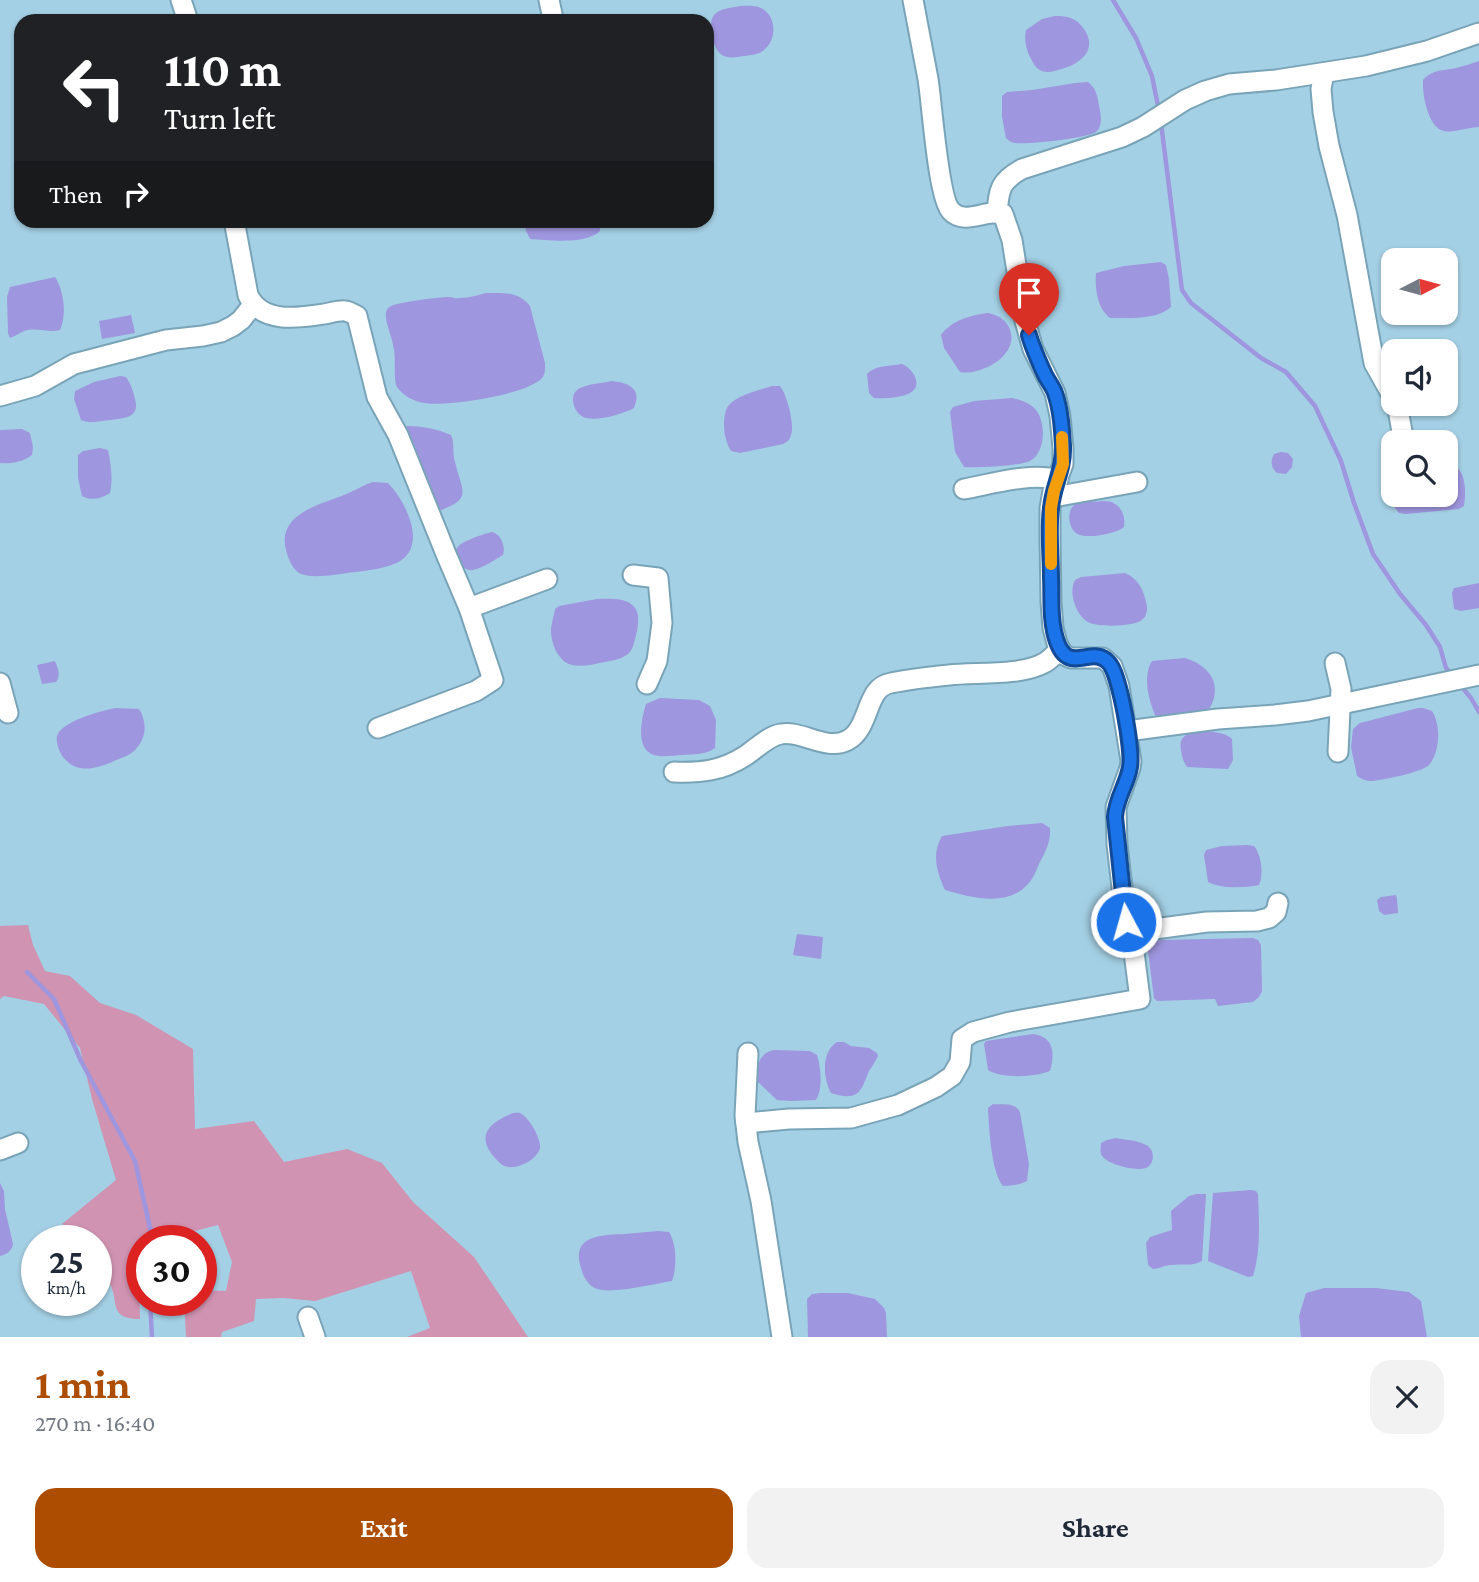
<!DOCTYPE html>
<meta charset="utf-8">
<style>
body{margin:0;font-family:"Crimson Pro",serif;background:#f2f2f3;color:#1f2937;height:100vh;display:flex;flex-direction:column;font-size:26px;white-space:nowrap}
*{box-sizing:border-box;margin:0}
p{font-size:23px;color:#747a83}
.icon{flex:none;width:38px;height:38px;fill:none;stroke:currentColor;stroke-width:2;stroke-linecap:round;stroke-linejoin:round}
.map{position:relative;height:1337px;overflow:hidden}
.drawer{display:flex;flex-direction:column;background:#fff;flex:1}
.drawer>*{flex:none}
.banner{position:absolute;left:14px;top:14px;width:700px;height:214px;border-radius:21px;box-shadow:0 2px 5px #0004;background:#202124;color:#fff;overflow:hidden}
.needle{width:46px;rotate:84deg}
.buttons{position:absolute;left:1381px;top:248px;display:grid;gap:14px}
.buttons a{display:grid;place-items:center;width:77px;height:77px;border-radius:14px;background:#fff;box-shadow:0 2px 5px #0004;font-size:35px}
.speed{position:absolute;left:21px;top:1225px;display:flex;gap:14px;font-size:35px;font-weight:700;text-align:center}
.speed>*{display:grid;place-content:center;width:91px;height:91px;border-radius:50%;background:#fff;box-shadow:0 2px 5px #0004;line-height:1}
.speed small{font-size:18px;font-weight:400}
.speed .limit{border:10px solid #d22;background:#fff;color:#111}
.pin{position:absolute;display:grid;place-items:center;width:60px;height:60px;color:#fff;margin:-72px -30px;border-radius:50% 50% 50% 0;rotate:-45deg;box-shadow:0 0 7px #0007}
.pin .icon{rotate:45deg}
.me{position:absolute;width:77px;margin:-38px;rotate:354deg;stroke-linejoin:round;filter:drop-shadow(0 0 5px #0008)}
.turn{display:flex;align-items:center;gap:24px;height:147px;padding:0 35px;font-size:32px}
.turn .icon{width:91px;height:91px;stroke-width:2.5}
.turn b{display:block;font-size:49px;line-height:60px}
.then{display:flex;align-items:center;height:66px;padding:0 35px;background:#0003;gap:14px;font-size:26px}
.round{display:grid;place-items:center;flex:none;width:74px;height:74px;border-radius:21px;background:#f2f2f3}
.head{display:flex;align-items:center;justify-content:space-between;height:119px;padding:0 35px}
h1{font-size:42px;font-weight:700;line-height:52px;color:#ad4d02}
.cta{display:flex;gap:14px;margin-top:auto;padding:14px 35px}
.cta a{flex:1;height:80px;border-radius:21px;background:#ad4d02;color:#fff;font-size:28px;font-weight:700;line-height:80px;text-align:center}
.cta a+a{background:#f2f2f3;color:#1f2937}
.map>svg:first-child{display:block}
.green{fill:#d093b1}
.water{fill:#9e96de}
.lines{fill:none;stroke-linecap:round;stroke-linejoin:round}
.stream{stroke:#9e96de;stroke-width:4.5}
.street-casing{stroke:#79a4b8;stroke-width:23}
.street{stroke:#fff;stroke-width:19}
.route-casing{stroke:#114b97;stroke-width:18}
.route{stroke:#1a73e8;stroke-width:12}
.slow{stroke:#f59e0b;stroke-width:12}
</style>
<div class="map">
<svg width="1479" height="1337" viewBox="0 0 1479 1337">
<rect width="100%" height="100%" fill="#a4d0e5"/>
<path class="green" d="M28,925L33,945L45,971L70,976L100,1003L136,1015L193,1049L195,1129L254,1121L284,1162L347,1149L382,1163L413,1202L474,1257L528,1337H407L430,1328L411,1271L315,1301L284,1298L256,1299L254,1321L222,1332L221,1337H186L184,1300H201V1290L226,1291L232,1262L218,1225L187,1233L172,1232L171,1241H142V1280L139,1281L140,1319C106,1319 121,1299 108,1281C105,1276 100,1272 96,1268V1241H77L73,1229L62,1224L116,1180L92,1099L80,1048L44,1004L4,996L0,999V926Z"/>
<g class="water">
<path d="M740,6C746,6 755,5 761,8C777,16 777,40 764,50C758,55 751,55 744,56C737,57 729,59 722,55C713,50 707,23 714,15C720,8 731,8 740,6Z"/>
<path d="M1055,16C1069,16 1076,18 1084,29C1098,50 1081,63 1062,69C1054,71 1047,74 1040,70C1035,68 1033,62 1030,57C1026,49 1024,39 1026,30L1042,19Z"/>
<path d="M1479,61V127C1468,127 1455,133 1444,131C1428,128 1422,94 1423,80C1433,69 1442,71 1456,68C1463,66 1471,64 1479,61Z"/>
<path d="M1088,82C1096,88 1098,97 1099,106C1101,114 1103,126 1096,132C1088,138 1026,145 1015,143C1012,143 1008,140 1006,138L1002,117V96L1007,92L1032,90L1075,83Z"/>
<path d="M525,221H600V231C585,245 550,240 530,239L526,231Z"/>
<path d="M1161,262L1166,265L1169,279L1171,307C1157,320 1129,318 1110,318C1097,308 1095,289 1096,273L1124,266Z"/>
<path d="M55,277C64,291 67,315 60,330C49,333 39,328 28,330C21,331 17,336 10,338L8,333L7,297L10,287Z"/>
<path d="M486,293C503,293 518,291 530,306L545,363C545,368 546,373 542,378C527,395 446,407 424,403C415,402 402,395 397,387C393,380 396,359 394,350C393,345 392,339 390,334C388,325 381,311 391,306C399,302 440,297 449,297C459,298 451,299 460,298C469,298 478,295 486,293Z"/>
<path d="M987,313C1007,315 1020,336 1005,354C997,365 974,375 960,372L944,348L941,335C952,320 969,316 987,313Z"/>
<polygon points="131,315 135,333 102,339 99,321"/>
<path d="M902,364C913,368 925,387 908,394C898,398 885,399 874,398L869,393L867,374C875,365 891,366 902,364Z"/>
<path d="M120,376L126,377C131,384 133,391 135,399C140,418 125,418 110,420C100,421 90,424 81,420L74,399L75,391L94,382Z"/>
<path d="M612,381C630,383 642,389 634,408C623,414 599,421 586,418C574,415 567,394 580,388C589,384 602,383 612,381Z"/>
<path d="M772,386H780C787,394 795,426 791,435C789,441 788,441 783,444L740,453L731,451C726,443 724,434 724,424C724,419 725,412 727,408C733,396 760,390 772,386Z"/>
<path d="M1012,398C1021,400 1030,403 1036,410C1046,423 1046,452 1030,461C1020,466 976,468 964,467L955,452L950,412L953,407L974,401Z"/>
<path d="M407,426C422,426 437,429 451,435C455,444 452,452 455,462C463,494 473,499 436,512L424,470L402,430Z"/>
<path d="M22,429L30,433L33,447L32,455C23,462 11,464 0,463V430Z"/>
<path d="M100,448L108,450C111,465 113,479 110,493C101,499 91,501 82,496L78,478V455L83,451Z"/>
<path d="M1281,452L1288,453L1293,459L1292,467L1286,474L1277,473C1271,467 1270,462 1274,454Z"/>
<path d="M1446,467H1457C1466,476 1466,493 1464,506L1459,509L1406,514L1399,513C1391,505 1387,487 1390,475L1393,474V495H1446Z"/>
<path d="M373,482L388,483C404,499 426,541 403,559C390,569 363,571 347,573C335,575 310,579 299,573C292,568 288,558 286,550C277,514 319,505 344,495C354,491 363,485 373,482Z"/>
<path d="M1104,501C1118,501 1126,512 1124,527C1116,534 1085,540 1076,533C1068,527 1066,509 1076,504C1084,501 1096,502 1104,501Z"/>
<path d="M492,532C501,534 506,547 503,555C494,560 483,568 473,570C463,572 451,557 457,548C461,541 484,534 492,532Z"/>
<path d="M1125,573C1136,578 1142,586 1145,598C1147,605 1149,613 1143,619C1136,627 1099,627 1090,623C1076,617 1068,592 1075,580L1081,577Z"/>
<polygon points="1479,583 1479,608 1461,611 1454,609 1452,593 1454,588"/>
<path d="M597,599C622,598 644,599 637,631C635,638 634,647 630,652C623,660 609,661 600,663C591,665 581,667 573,665C559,663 551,644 551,631C551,624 554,616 555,609L559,606Z"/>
<path d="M1185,658C1204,664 1219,677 1214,698C1212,704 1210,710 1205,712C1197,716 1165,719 1156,717C1149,701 1142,677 1152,661Z"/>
<path d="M55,661C58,668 61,675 56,682L42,684L37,665Z"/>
<path d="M660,698L699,700L710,706L716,720L715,748C706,755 693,754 682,755C675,755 667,757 659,756C634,754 641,720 646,704Z"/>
<path d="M115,708L139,709C147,722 147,737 136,749C130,756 120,758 112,762C102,766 91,770 80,768C72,767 63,759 60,752C58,748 56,740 57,736C62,721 101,711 115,708Z"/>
<path d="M1418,708H1423L1432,711C1441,725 1440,750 1430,764C1424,772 1383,780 1372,781C1366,781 1361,779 1357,776L1351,747L1353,729L1360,723L1368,721Z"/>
<path d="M1206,731C1215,732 1226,733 1232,739L1233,760L1228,769L1187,767C1183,761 1182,757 1181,750C1178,732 1193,733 1206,731Z"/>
<path d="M1042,823L1050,828C1051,842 1045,853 1039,864C1036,871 1033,879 1028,884C1008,907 972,898 945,890C937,873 931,854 942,836L1008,826Z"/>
<path d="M1247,845L1254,846C1261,854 1264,874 1259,885C1244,888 1221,889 1208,882L1204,855L1206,850L1222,846Z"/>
<polygon points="1396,895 1397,899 1398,913 1384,915 1379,911 1377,900 1381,897"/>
<polygon points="797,934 823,937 821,959 793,955"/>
<path d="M1253,938L1258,940L1261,945L1262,991L1259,997L1253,1002L1218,1006L1215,999L1157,1001L1154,998L1148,951C1150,943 1153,942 1161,940Z"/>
<path d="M1033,1034C1054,1037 1055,1053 1050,1071C1036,1077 1001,1079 988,1070L984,1044L986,1041Z"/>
<path d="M837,1042H844L851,1046L869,1048L877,1053L878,1056C875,1062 872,1066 869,1071C860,1094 858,1101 831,1093C823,1078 821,1052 837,1042Z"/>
<path d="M774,1050L810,1051L817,1055C821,1068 823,1089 816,1100L791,1101L777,1100L758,1082C756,1068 758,1053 774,1050Z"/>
<path d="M993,1104C1003,1105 1015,1102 1020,1112L1029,1164L1027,1181C1019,1185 1011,1186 1003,1186C991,1172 989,1127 988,1108Z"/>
<path d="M513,1113C519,1113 519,1112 523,1115C531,1121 541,1139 540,1148C537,1161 511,1174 500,1163C475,1139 484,1125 513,1113Z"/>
<path d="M1116,1138C1125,1140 1136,1140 1144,1144C1154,1147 1156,1161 1148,1167C1139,1173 1104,1164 1101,1154C1100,1151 1101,1147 1101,1143L1107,1140Z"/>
<path d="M0,1183L4,1191L5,1209L13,1244C12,1251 7,1254 0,1256Z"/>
<path d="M1251,1190L1256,1191L1258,1194C1259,1220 1261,1251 1253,1276L1248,1277L1208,1261L1213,1193Z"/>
<path d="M1197,1194H1206L1202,1261C1191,1267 1182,1263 1171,1265C1164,1265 1160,1269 1153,1269L1148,1265L1146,1243L1150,1237L1172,1230L1171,1211L1189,1196Z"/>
<path d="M658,1231L669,1232C677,1245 677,1267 672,1281C654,1284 613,1294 597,1289C588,1286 583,1276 581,1268C570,1235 602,1235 625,1234C636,1233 647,1232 658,1231Z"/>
<polygon points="1324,1288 1376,1288 1409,1292 1421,1301 1427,1337 1301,1337 1299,1316 1306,1293"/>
<polygon points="821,1293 848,1293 875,1299 884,1308 886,1313 887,1337 808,1337 807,1299 812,1294"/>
</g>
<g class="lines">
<g class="stream">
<polyline points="1113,0 1136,38 1152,76 1159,111"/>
<polyline points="1161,123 1182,290 1191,303 1261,358 1286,372 1315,406 1341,461 1354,503 1373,554 1400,594 1426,625 1440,647 1446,668 1453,676"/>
<polyline points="1461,686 1471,698 1479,712"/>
<polyline points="27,972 54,999 81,1061 135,1161 153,1241"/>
<polyline points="150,1300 152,1337"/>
</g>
<g class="street-casing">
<g id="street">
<polyline points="181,0 188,21"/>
<polyline points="549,0 552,14"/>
<path d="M913,0C918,26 923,53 928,79C932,103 938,198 951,211C962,223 979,214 992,213C994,212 1001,214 1003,214L1012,240L1025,321L1033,349L1055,393L1060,416L1063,448V464L1053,491L1050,508V540L1051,602L1053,628L1057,643L1062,654L1071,658H1103L1112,666L1119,686L1131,761L1130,768L1116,807L1117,844L1126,922L1131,929L1139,931L1207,922L1257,921L1269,918L1276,912L1278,903"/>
<polyline points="1324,73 1321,89 1323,112 1329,146 1347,215 1374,363 1393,397"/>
<path d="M997,213C999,189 1000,181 1022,169L1122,137L1143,127L1185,100L1205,91L1229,84L1276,80L1366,66L1427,51L1479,33"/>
<path d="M234,220L248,295C261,324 298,318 324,314C330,313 340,310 346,311C350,312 353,314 357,316L377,397L398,435L446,554L469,608L493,680L476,691L378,728"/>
<polyline points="0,396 35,386 74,364 166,340 203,336 221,332 233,326 241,320 253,305"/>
<polyline points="1397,404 1403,437"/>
<path d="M964,489C992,484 1031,472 1058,480"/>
<polyline points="1053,495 1059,496 1137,482"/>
<polyline points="633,575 658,578 662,623 657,661 647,684"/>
<polyline points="469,608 547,579"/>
<polyline points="1335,663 1341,689 1338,752"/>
<polyline points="0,683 8,713"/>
<polyline points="1127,731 1218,719 1275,715 1308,711 1479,675"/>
<path d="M674,772C700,773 722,771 745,756C756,749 768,736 781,734C802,730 827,752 848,740C871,727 865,687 891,683C910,679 930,677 949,675C975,672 1021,676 1044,663C1050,660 1055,654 1060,649"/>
<polyline points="748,1053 745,1116 748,1142 761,1201 782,1337"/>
<polyline points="746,1123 789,1119 851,1118 898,1105 936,1087 952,1076 960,1062 962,1039 973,1032 1010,1022 1140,999 1131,929"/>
<polyline points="0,1150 18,1143"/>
<polyline points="308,1317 315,1337"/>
</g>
</g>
<use href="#street" class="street"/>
</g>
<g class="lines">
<g class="route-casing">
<path id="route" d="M1029,335C1033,349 1039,362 1045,375C1048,381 1053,387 1055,393C1061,410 1062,429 1063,446C1064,470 1053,485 1051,508C1048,531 1051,554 1051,578C1052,595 1050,613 1054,631C1065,682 1091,642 1109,663C1120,675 1133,751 1130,767C1127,785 1116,798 1115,817L1126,922"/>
</g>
<use href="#route" class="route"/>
<polyline class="slow" points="1051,564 1051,508 1054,491 1063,464 1062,437"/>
</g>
</svg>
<div class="buttons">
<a><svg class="needle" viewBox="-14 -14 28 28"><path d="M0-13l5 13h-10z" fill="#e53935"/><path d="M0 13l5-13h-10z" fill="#747a83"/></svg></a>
<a><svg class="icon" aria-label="sound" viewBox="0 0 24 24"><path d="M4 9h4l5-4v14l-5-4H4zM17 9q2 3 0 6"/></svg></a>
<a><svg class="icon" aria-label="search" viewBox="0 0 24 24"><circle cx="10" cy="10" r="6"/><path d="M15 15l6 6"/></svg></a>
</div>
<div class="speed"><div>25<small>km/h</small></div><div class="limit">30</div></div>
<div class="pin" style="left:1029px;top:335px;background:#d93025"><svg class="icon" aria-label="arrive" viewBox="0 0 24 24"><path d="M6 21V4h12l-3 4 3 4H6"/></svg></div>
<svg class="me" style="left:1126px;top:922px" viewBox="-20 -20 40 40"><circle r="17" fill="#1a73e8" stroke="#fff" stroke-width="3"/><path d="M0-11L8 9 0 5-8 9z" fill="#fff"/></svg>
<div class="banner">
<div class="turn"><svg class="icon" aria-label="left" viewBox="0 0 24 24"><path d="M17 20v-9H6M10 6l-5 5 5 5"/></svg><div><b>110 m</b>Turn left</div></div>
<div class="then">Then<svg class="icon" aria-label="right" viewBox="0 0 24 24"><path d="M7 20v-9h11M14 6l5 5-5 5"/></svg></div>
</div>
</div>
<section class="drawer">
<div class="head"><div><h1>1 min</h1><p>270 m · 16:40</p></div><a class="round"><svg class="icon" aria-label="close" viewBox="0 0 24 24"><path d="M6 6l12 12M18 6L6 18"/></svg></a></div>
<div class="cta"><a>Exit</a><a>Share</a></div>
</section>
